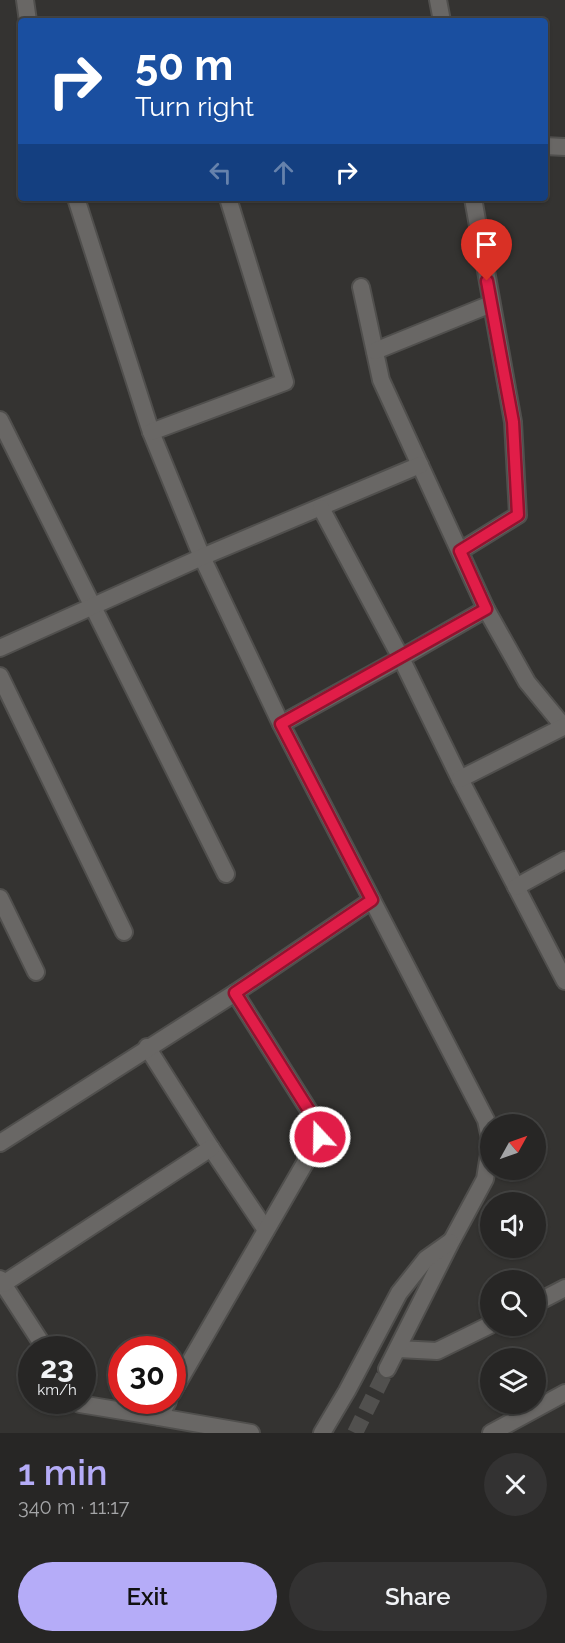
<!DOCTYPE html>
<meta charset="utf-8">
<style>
body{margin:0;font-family:Raleway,sans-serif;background:#333232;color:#f1f3f6;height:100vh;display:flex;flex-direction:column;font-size:22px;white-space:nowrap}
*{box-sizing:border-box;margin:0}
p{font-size:20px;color:#a4a5a7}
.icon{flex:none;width:33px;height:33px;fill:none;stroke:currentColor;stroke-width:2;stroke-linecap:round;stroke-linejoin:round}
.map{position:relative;height:1433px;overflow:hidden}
.sheet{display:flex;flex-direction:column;background:#272625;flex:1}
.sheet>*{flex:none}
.hud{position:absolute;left:18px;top:18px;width:530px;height:183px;border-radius:6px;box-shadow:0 2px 4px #0004,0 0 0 2px #434342;background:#1a4fa0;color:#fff;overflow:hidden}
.needle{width:39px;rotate:50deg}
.controls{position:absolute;left:480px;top:1114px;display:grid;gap:12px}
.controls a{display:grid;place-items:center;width:66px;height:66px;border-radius:50%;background:#272625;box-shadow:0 2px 4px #0004,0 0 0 2px #434342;font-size:30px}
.speed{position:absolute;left:18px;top:1336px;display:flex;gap:12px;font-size:30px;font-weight:700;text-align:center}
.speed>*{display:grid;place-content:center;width:78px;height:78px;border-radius:50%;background:#272625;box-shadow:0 2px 4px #0004,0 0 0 2px #434342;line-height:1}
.speed small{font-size:15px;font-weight:400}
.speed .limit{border:9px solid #d22;background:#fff;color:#111}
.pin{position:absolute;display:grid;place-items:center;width:51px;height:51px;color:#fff;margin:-62px -26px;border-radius:50% 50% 50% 0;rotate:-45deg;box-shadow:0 0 6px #0007}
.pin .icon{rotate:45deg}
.me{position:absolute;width:66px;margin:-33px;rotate:339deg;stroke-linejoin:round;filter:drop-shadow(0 0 4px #0008)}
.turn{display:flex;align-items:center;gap:21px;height:126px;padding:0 18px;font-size:27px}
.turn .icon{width:78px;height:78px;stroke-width:2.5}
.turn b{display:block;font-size:42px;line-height:51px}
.lanes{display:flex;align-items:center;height:57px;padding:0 18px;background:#0003;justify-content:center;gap:30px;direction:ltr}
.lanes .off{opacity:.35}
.round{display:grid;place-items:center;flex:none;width:63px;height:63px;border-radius:32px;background:#333232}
.head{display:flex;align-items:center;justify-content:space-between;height:102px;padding:0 18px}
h1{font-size:36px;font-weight:600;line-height:45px;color:#b5acf8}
.button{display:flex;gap:12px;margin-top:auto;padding:12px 18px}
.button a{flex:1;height:69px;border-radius:36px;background:#b5acf8;color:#111;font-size:24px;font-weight:600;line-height:69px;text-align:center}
.button a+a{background:#333232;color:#f1f3f6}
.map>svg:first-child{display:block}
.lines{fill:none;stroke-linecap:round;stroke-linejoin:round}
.minor-tunnel{stroke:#51504e;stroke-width:16;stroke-dasharray:16 8;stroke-linecap:butt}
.minor-casing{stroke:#504f4d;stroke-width:20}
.minor{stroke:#696765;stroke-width:16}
.route-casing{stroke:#92132f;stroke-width:15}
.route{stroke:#e11d48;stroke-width:10}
</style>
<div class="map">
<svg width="565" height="1433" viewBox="0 0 565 1433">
<rect width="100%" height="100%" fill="#343331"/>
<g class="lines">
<polyline class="minor-tunnel" points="355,1433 387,1369"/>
<g class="minor-casing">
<g id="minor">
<polyline points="25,0 28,21"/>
<polyline points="438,0 442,21"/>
<polyline points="544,146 565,147"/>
<polyline points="76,198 151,432 202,557 281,724 486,1120 490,1138"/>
<polyline points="361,287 381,380 486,609 401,658 460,779 565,981"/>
<polyline points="375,351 491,304"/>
<polyline points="0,420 226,874"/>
<polyline points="151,432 285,382 228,198"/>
<polyline points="460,551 518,515 513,422 473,198"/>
<polyline points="486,609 527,682 564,727"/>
<polyline points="0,648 202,557 420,465"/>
<polyline points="0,676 124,932"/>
<polyline points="281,724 401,658 321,508"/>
<polyline points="460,779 565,726"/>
<polyline points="516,887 565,860"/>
<polyline points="0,898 36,972"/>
<polyline points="147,1047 211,1148 266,1230"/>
<polyline points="0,1143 235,993 372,900"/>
<polyline points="0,1279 46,1350"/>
<polyline points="3,1284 211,1148"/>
<polyline points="536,1303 565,1288"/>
<polyline points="398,1349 437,1351 490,1325"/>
<polyline points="387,1369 451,1242 485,1179 490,1148"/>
<polyline points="172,1393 320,1137 315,1120 235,993"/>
<polyline points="78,1401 80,1404 159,1417 168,1401"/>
<polyline points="159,1417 251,1433"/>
<polyline points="322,1433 347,1391 399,1293 426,1259 450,1242"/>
<polyline points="491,1433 565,1393"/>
</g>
</g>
<use href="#minor" class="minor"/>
</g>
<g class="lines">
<g class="route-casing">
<polyline id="route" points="320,1137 315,1120 235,993 372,900 281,724 486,609 460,551 518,515 513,422 487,281"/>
</g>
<use href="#route" class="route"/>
</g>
</svg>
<div class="controls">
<a><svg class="needle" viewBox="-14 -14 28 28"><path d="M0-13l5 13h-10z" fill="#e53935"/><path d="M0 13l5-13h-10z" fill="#a4a5a7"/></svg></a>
<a><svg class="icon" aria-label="sound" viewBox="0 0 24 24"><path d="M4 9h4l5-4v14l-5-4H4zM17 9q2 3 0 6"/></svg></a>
<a><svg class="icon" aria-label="search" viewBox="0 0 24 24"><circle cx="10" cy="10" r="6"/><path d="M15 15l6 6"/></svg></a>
<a><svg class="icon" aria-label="layers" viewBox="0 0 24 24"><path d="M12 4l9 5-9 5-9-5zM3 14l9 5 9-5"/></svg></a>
</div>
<div class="speed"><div>23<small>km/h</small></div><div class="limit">30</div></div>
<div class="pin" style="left:487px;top:281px;background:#d93025"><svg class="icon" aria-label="arrive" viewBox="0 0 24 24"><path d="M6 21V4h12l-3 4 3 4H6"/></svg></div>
<svg class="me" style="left:320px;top:1137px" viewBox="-20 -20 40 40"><circle r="17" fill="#e11d48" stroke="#fff" stroke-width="3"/><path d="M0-11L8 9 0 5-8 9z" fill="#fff"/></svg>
<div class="hud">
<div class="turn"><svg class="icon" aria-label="right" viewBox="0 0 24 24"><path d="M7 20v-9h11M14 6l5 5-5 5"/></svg><div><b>50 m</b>Turn right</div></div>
<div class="lanes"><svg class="icon off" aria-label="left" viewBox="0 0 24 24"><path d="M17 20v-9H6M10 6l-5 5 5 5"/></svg><svg class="icon off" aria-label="ahead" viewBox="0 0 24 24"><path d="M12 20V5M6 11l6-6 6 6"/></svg><svg class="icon" aria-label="right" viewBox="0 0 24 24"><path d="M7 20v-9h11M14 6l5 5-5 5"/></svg></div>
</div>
</div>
<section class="sheet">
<div class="head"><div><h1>1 min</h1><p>340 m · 11:17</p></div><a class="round"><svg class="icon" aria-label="close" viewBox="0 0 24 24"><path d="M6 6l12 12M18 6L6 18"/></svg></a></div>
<div class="button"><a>Exit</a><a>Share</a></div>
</section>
